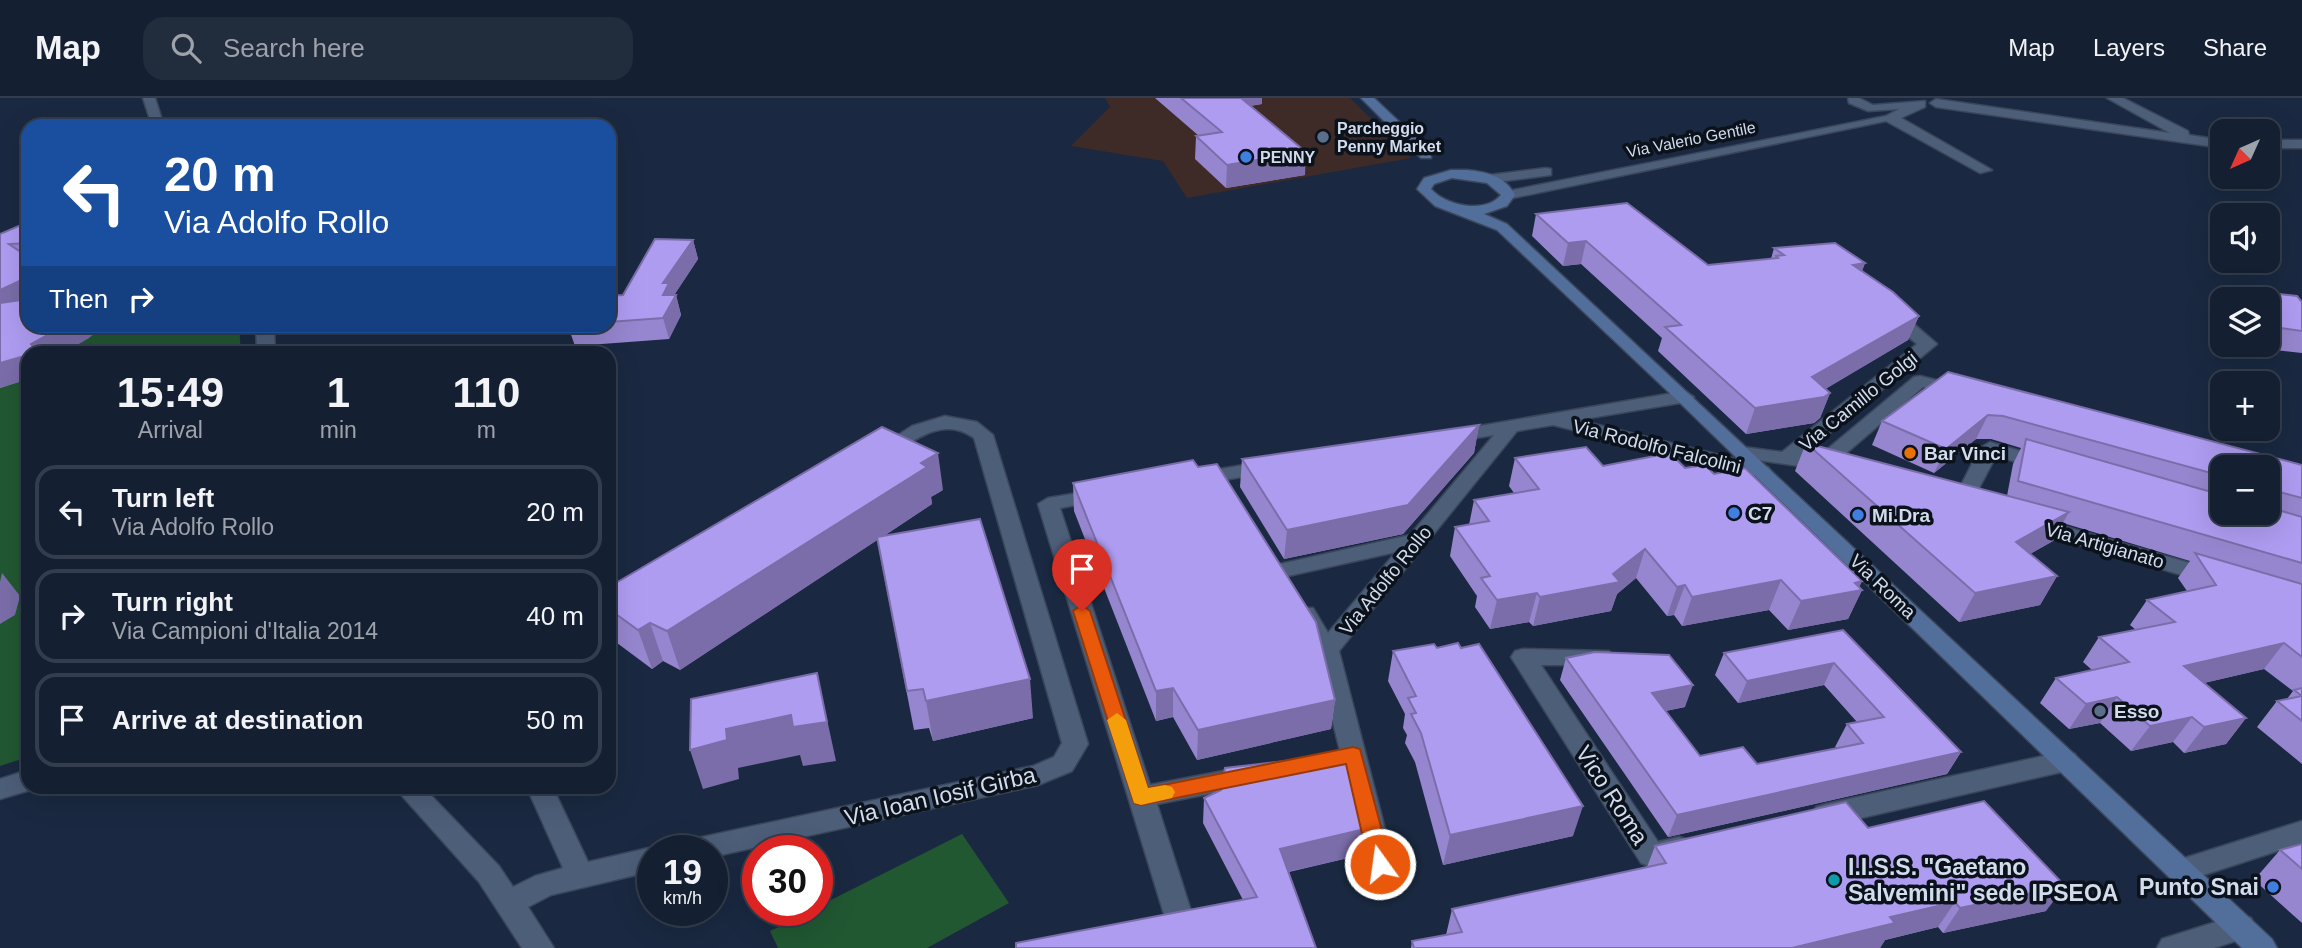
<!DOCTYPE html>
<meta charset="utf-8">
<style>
body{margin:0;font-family:Helvetica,sans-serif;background:#212c3d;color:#f1f3f6;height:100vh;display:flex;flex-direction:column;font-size:26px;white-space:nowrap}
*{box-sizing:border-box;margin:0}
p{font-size:23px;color:#9da2ab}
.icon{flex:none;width:38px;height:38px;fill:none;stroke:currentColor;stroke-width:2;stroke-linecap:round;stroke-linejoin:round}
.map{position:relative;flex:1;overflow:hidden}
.drawer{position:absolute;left:21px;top:248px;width:595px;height:448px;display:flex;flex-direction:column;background:#141f31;border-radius:21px;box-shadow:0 7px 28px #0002,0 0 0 2px #333d4d}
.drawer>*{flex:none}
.banner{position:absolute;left:21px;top:21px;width:595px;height:214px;border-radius:21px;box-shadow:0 7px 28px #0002,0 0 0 2px #333d4d;background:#1a4fa0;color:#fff;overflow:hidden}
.needle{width:46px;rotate:225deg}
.buttons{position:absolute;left:2210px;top:21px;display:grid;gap:14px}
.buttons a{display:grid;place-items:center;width:70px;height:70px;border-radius:14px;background:#141f31;box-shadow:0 7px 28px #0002,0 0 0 2px #333d4d;font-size:35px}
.speed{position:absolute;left:637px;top:737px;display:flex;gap:14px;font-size:35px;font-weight:700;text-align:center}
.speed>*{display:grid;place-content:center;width:91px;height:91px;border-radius:50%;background:#141f31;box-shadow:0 7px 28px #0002,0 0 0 2px #333d4d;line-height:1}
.speed small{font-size:18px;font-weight:400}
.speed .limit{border:10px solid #d22;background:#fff;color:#111}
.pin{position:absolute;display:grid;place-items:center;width:60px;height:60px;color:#fff;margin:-72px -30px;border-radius:50% 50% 50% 0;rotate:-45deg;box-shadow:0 0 7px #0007}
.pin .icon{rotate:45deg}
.me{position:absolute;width:77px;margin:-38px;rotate:346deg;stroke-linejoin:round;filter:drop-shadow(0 0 5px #0008)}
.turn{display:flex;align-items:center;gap:24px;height:147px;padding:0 28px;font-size:32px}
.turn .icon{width:91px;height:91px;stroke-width:2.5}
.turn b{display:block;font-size:49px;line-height:60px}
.then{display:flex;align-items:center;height:66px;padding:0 28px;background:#0003;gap:14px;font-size:26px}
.eta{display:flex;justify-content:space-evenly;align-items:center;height:119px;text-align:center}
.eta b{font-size:42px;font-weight:700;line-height:49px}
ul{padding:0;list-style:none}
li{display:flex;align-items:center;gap:21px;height:94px;margin:0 14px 10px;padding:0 14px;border:4px solid #333d4d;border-radius:21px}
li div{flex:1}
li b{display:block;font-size:26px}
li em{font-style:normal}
header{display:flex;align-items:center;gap:42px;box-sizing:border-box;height:98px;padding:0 35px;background:#141f31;border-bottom:2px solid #333d4d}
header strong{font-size:33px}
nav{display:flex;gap:38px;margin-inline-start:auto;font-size:24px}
.search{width:490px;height:63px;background:#212c3d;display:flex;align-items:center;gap:18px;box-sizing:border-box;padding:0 24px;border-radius:21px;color:#9da2ab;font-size:26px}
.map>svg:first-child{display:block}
.commercial{fill:#3e2b27}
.green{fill:#215832}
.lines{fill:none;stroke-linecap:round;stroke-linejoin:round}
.street-casing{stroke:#3a465a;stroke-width:3}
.secondary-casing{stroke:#3a465a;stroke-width:3}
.street{fill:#4d5e79;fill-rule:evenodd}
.secondary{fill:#526e9a;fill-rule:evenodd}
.wall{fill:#9686cf;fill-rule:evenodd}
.shaded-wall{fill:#7a6da9}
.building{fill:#ae9cf1;stroke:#7a6da9;stroke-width:2}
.route{fill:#ea580c;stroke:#983908;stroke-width:2}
.slow{fill:#f59e0b}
.service-dot{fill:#5c6f8a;stroke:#0b121c;stroke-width:2.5}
.shop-dot{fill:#3f7fe0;stroke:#0b121c;stroke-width:2.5}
.food-dot{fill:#e8710a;stroke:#0b121c;stroke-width:2.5}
.culture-dot{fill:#0f9aa8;stroke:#0b121c;stroke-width:2.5}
.labels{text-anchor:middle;stroke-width:7;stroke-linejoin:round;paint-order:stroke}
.far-poi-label{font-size:16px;font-weight:bold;fill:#d2dcec;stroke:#0b121c;text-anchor:start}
.far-street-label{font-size:16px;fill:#d2dcec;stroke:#0b121c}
.street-label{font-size:19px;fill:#d2dcec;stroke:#0b121c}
.poi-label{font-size:19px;font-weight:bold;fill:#d2dcec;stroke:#0b121c;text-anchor:start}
.near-street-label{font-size:23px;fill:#d2dcec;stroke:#0b121c}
.near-poi-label{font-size:23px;font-weight:bold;fill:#d2dcec;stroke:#0b121c;text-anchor:start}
</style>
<header>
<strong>Map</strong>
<div class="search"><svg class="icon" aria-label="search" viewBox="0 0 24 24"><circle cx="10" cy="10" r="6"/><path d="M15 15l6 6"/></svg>Search here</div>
<nav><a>Map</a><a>Layers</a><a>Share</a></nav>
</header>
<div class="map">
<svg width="2302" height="850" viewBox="0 0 2302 850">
<rect width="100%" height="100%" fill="#1a2941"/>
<polygon class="commercial" points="1105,0 1350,0 1411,60 1187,100 1163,63 1071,48 1110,9"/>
<g class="green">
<polygon points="0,184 28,228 239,228 241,255 28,256 28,659 0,668"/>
<polygon points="962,736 1009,805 927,850 778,850 770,833 817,812 817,809"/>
</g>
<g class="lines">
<g class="street-casing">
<g id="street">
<polygon points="143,0 155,0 164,28 152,28"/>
<polygon points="1848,0 1859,0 1873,7 1925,3 1925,9 1901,20 1992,72 1980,75 1886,23 1508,101 1501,97 1508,93 1886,18 1899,11 1868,13 1849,5"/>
<polygon points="2107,0 2123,0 2188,33 2189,37 2222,42 2222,50 1936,9 1930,5 1936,1 2170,35"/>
<rect x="2268" y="42" width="34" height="8"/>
<polygon points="1546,70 1551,71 1551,77 1489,85 1482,81 1489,77"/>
<polygon points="2268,74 2274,76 2274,82 2263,81 2262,79 2268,79"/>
<polygon points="1894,213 1900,214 1937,246 1803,357 1818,359 1914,279 1920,278 1964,289 1967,293 1964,297 1958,298 1923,289 1836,364 1834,370 1827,372 1736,359 1733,355 1743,349 1782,354 1917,246 1888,222 1886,218"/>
<polygon points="256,228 274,228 275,256 257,256"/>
<polygon points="1685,293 1694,299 1692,303 1578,322 1768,369 1771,373 1768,377 1761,379 1553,327 1517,333 1339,553 1394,766 1390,774 1380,778 1370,774 1315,552 1294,516 1297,510 1313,510 1328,535 1396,454 1279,480 1271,478 1268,473 1271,468 1410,437 1494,337 1451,344 1441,338 1444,334"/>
<path d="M945,318L977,324L993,337L1088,646L1072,673L1038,687L712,759V752H679L683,744L693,741L1033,668L1054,659L1062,645L974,340C944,318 916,341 889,358L882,360L872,354L912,328Z"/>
<polygon points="1990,344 2051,362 2054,366 2044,372 1996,358 1969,409 1955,409 1952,405 1980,350"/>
<polygon points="1268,363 1275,365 1278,369 1275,373 1196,387 1186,381 1196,375"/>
<polygon points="1102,391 1109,393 1112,397 1109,401 1060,410 1150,687 1249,668 1258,671 1262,678 1258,685 1249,688 1157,706 1191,813 1187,822 1177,825 1167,822 1163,813 1038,406 1048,400"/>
<polygon points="2032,419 2217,473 2220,478 2217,483 2209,485 2025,431 2021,426 2025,421"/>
<polygon points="1523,551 1609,553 1613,559 1609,565 1601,567 1541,567 1658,744 1679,739 1689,742 1693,750 1689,758 1651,769 1641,765 1511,559 1515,553"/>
<polygon points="2066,653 2075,656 2079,663 2075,670 2066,673 1826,728 1816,725 1813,717 1816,709 1826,706"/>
<polygon points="28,672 28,690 37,690 0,701 0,681"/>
<polygon points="395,690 424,690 499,768 513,789 535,778 563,770 527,690 553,690 588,764 653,749 662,752 653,752 653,773 551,797 528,809 554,850 522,850 479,784"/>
<polygon points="2302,723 2302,745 2182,784 2172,780 2168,772 2172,764"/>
<polygon points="2241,816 2251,820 2256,829 2251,838 2214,850 2157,850 2162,841"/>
</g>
</g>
<g class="secondary-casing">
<g id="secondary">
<polygon points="1361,0 1374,0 1431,54 1431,60 1421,60"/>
<path d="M1467,72C1487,74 1505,78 1515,97L1507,108L1484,116L1507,126L2272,841L2277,850H2242L1678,303L1497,132L1435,108L1417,91L1424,80L1451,72ZM1452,80L1487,85L1501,97C1485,116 1446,108 1431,91L1434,86Z"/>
</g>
</g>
<use href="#street" class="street"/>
<use href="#secondary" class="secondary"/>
</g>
<g class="wall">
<polygon points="1155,0 1262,0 1262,6 1250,8 1305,77 1226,90 1195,61 1196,38 1199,38"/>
<polygon points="1536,116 1708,167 1771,161 1774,150 1865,165 1862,173 1919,218 1908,242 1825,291 1830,295 1820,320 1814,325 1746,336 1658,253 1662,240 1581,166 1563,168 1532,138"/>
<polygon points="28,124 28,228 89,240 28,256 28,281 0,290 0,136"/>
<polygon points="693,142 698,161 674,197 676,197 681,217 669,241 575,248 568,228 609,228 609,198 623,197"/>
<polygon points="2252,193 2302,204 2302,255 2267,251 2263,247 2268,247 2268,201 2247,201"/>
<path d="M1948,274L2302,367V666L2257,629L2277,603L2287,601L2293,593L2264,571L2204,585L2246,620L2226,646L2184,655L2173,644L2131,653L2100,625L2069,631L2040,605L2056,580L2092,572L2083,564L2099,539L2136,532L2130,527L2147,502L2187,493L2178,480L2190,463L2063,425L2053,443L2030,456L2057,478L2040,507L1959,524L1795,373L1806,345L2007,398L2013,366L2021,350L1991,341H1976L1934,375L1872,347L1882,323ZM2222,369H2268V415H2222Z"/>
<polygon points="1479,327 1474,355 1403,436 1284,461 1240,389 1242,361"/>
<polygon points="1515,360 1603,368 1685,370 1714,376 1862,483 1859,489 1862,492 1848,521 1788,532 1769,512 1682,528 1674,517 1667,518 1636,480 1617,496 1611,513 1533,528 1529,524 1490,531 1475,509 1477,498 1450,458 1455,429 1469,427 1474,402 1514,395 1509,388"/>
<polygon points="1073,385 1335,602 1331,631 1197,662 1173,619 1156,623 1074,413"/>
<polygon points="943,392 931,399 932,406 884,438 1033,620 933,643 929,630 914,632 877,442 680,572 663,563 652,571 609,539 609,489"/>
<polygon points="1843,532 1961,654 1947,676 1668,739 1560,582 1566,560 1685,609 1666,613 1700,658 1757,666 1837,650 1835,649 1847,626 1857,624 1824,587 1738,605 1715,577 1724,555"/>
<polygon points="1393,553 1573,738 1443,767 1415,664 1405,645 1407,637 1403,630 1405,616 1388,583"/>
<polygon points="1204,700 1365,731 1361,757 1289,774 1316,850 1243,802 1203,725"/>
<polygon points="1868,730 2046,813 1943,835 1938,829 1885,842 1880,850 1411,850 1412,843 1446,837 1452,811 1647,769 1655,748"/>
<polygon points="2302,746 2302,825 2254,782 2280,752"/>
</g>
<g class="shaded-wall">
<polygon points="1228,0 1262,0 1262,6 1227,11"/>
<polygon points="1306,54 1305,77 1226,90 1227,67"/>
<polygon points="693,142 698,161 673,199 676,197 681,217 669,241 663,220 663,185"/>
<polygon points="1586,143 1581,166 1563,168 1568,145"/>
<polygon points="1865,165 1856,189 1853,167"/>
<polygon points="28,179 28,204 0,216 0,192"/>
<polygon points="1919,218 1908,242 1807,302 1830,295 1820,320 1814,325 1746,336 1755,310 1812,279"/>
<polygon points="64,228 103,228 89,240 62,256 32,256 31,246"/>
<polygon points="28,257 28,281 0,290 0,265"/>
<polygon points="1988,317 1976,341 1934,375 1946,351"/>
<polygon points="1479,327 1474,355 1403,436 1284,461 1287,432"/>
<polygon points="938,355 943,392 931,399 932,406 680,572 667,533 921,365"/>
<polygon points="2069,414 2053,443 2000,473 2016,444"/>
<polygon points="1645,451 1636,480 1617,496 1611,513 1533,528 1540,499 1613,476"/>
<polygon points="2,475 20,498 15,517 0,526 0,484"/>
<polygon points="2057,478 2040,507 1959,524 1975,495"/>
<polygon points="1781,482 1769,512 1682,528 1692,499"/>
<polygon points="1862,483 1858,492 1862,492 1848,521 1788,532 1801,503"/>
<polygon points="1685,487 1674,517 1667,518 1677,489"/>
<polygon points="1537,495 1529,524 1490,531 1497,502"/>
<polygon points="650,525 663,563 652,571 638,532"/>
<polygon points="2284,545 2264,571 2165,594 2184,568"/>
<polygon points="1834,565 1824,587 1738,605 1747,583"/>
<polygon points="817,575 836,663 803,668 800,657 738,670 739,681 703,691 690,652 726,631 791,617"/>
<polygon points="1030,581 1033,620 933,643 926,603"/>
<polygon points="1693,587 1685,609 1644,617 1652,595"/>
<polygon points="1173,590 1173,619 1156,623 1156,593"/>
<polygon points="2117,599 2100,625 2069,631 2086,606"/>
<polygon points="1335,602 1331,631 1197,662 1198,632"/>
<polygon points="2192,619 2173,644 2131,653 2150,628"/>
<polygon points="2246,620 2226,646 2184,655 2204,629"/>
<polygon points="1961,654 1947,676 1668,739 1677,717"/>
<polygon points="1583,708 1573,738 1443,767 1450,737"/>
<polygon points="1365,731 1361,757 1278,776 1280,751"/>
<polygon points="2065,788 2046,813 1943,835 1960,810"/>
<polygon points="1955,804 1938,829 1885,842 1880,850 1792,850 1890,819"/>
</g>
<g class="building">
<polygon points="1181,0 1241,0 1306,54 1227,67 1196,38 1222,34"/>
<polygon points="1627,105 1708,167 1778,160 1776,158 1784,157 1774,150 1835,145 1865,165 1853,167 1893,194 1919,218 1812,279 1830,295 1824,299 1755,310 1665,229 1681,227 1586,143 1568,145 1536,116"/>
<polygon points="28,124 28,145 9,146 28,159 28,179 0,192 0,136"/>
<polygon points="655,141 693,142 663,185 669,185 663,197 676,197 663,220 609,224 609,198 623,197"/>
<polygon points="2252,193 2297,198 2302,204 2302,233 2280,230 2268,215 2268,201 2258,201"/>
<polygon points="28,201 28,228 64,228 31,246 36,254 28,256 28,257 0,265 0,205"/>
<polygon points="1948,274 2302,367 2302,400 2268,391 2268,369 2222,369 2222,378 2003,318 1988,317 1946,351 1882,323"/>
<polygon points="1479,327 1408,407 1287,432 1242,361"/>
<polygon points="882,329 938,355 921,365 927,369 667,533 650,525 638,532 609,511 609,489"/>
<polygon points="2026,341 2222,397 2222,415 2268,415 2268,409 2302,419 2302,465 2018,383"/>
<polygon points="1806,345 2069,414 2016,444 2057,478 1975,495"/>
<polygon points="1586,349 1603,368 1670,355 1685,370 1705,367 1714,376 1745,370 1862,483 1855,485 1862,492 1801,503 1781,482 1692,499 1685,487 1677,489 1645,451 1613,476 1620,484 1540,499 1537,495 1497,502 1481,480 1490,478 1455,429 1489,423 1474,402 1539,391 1515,360"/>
<polygon points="1193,362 1198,369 1217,366 1316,524 1335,602 1198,632 1173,590 1156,593 1073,385"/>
<polygon points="980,421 1030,581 926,603 923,591 907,593 877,439"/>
<polygon points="2195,455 2302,486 2302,559 2284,545 2184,568 2246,620 2204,629 2192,619 2150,628 2117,599 2086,606 2056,580 2129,564 2099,539 2175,524 2147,502 2216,487"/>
<polygon points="1843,532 1961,654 1677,717 1566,560 1595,554 1669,557 1693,587 1652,595 1700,658 1743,649 1757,666 1863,645 1847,626 1884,619 1834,565 1747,583 1724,555"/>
<polygon points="1458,545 1461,550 1479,546 1583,708 1450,737 1421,635 1411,616 1416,615 1408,600 1416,598 1393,553 1434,546 1437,550"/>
<polygon points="817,575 827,624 793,629 791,617 726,631 727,642 690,652 691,601"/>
<polygon points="2302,590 2302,623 2277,603 2302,598 2294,592"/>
<polygon points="1347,656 1365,731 1280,751 1316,850 1016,850 1016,845 1257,799 1204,700 1221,692 1225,670"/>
<polygon points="1984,703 2065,788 1960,810 1955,804 1890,819 1895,825 1792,850 1414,850 1412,843 1462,834 1452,811 1666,765 1655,748 1846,704 1868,730"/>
<polygon points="2302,746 2302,771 2280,752"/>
</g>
<polygon class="route" points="1082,507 1090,513 1148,690 1353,649 1360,651 1391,766 1388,772 1380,775 1373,772 1369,766 1346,666 1141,707 1134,705 1073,513"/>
<polygon class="slow" points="1117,615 1126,622 1148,690 1165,687 1172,689 1175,694 1172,700 1141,707 1134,705 1107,622"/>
<g class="service-dot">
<circle cx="1323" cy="39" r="7"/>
<circle cx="2100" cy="613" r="7"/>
</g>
<g class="shop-dot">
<circle cx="1246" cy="59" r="7"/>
<circle cx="1734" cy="415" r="7"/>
<circle cx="1858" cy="417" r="7"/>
<circle cx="2273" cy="789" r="7"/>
</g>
<circle class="food-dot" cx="1910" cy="355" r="7"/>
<circle class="culture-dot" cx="1834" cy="782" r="7"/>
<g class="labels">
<g class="far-poi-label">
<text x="1337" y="36">Parcheggio<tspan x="1337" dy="18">Penny Market</tspan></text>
<text x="1260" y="65">PENNY</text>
</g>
<g class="far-street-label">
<text transform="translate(1691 41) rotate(-11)" y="6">Via Valerio Gentile</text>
</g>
<g class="street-label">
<text transform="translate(1858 303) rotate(-39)" y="7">Via Camillo Golgi</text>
<text transform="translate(1657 348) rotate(14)" y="7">Via Rodolfo Falcolini</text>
<text transform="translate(2105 447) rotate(16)" y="7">Via Artigianato</text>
<text transform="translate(1385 482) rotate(-51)" y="7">Via Adolfo Rollo</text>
<text transform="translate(1883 488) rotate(44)" y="7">Via Roma</text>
</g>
<g class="poi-label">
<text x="1924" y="362">Bar Vinci</text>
<text x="1748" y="422">C7</text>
<text x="1872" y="424">Mi.Dra</text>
<text x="2114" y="620">Esso</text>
</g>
<g class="near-street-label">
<text transform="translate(1612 697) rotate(57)" y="8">Vico Roma</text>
<text transform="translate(940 698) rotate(-13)" y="8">Via Ioan Iosif Girba</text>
</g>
<g class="near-poi-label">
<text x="1848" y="777">I.I.S.S. "Gaetano<tspan x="1848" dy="26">Salvemini" sede IPSEOA</tspan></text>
<text x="2259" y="797" text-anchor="end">Punto Snai</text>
</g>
</g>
</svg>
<div class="buttons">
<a><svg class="needle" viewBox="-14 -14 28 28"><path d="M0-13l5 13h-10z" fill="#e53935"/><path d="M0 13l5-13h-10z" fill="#9da2ab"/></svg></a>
<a><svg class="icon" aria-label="sound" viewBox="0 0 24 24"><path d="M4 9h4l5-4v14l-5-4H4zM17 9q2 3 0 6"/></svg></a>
<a><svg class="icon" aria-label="layers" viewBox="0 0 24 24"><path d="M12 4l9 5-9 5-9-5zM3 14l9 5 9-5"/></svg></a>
<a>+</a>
<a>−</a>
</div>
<div class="speed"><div>19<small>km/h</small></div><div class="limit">30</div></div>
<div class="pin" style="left:1082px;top:513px;background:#d93025"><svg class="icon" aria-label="arrive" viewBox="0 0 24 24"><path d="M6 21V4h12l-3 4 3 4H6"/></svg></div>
<svg class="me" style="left:1380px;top:766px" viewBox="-20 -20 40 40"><circle r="17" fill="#ea580c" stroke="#fff" stroke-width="3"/><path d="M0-11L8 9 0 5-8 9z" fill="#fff"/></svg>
<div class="banner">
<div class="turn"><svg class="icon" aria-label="left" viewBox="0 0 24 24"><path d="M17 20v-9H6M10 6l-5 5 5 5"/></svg><div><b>20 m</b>Via Adolfo Rollo</div></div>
<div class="then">Then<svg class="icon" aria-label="right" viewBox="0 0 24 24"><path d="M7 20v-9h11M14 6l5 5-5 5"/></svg></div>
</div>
<section class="drawer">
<div class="eta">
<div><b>15:49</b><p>Arrival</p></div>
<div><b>1</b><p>min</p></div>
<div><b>110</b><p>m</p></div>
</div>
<ul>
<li><svg class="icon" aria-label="left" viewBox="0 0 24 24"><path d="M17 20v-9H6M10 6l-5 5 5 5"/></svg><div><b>Turn left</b><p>Via Adolfo Rollo</p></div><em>20 m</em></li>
<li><svg class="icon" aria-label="right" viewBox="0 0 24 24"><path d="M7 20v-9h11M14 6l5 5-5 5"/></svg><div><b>Turn right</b><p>Via Campioni d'Italia 2014</p></div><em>40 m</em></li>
<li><svg class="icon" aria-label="arrive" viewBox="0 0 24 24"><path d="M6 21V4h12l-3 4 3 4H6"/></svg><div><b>Arrive at destination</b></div><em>50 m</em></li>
</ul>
</section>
</div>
